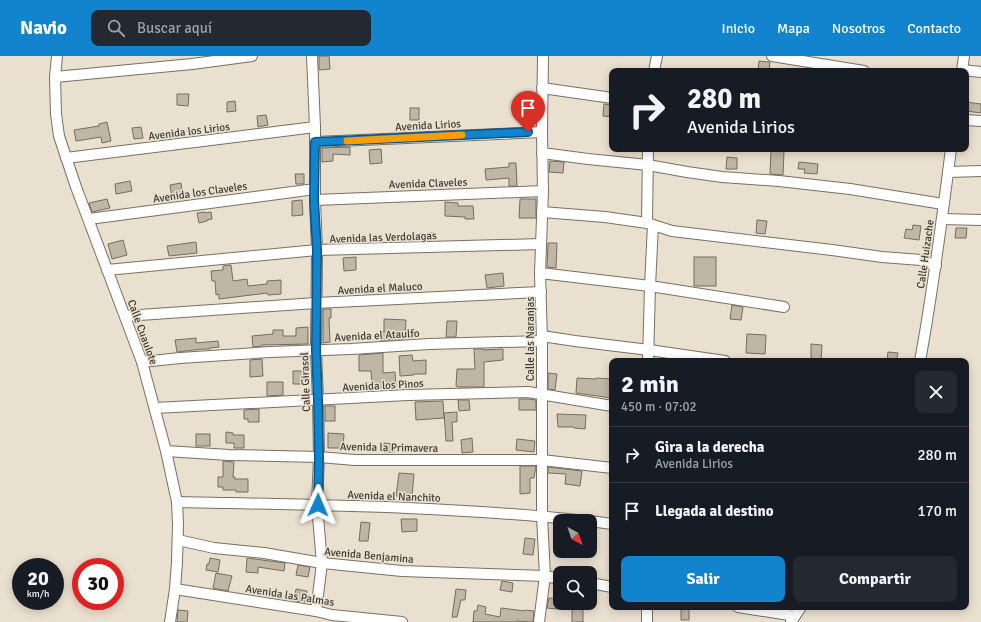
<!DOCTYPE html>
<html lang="es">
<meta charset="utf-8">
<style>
body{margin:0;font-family:Signika,sans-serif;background:#242831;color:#f1f3f6;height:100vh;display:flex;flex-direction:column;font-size:15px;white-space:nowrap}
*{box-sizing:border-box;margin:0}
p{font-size:13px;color:#9ea1a6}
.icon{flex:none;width:22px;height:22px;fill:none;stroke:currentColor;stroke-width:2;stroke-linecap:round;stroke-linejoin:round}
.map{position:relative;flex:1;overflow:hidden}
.sheet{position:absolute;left:609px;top:302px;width:360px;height:252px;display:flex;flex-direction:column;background:#171b24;border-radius:8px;box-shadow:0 2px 10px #0003}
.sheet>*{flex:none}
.top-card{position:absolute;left:609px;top:12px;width:360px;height:84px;border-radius:8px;box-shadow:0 2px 10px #0003;background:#171b24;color:#f1f3f6;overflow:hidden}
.needle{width:26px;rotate:140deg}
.tools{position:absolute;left:553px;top:458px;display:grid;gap:8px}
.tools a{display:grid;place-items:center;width:44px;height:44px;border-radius:8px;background:#171b24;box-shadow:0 2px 10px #0003;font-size:20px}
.speed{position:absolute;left:12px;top:502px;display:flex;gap:8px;font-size:20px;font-weight:700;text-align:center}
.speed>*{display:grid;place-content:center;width:52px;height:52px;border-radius:50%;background:#171b24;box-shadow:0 2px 10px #0003;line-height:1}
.speed small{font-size:10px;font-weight:400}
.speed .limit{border:6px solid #d22;background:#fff;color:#111}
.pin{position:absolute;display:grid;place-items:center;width:34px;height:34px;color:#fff;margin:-41px -17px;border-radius:50% 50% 50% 0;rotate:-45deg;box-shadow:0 0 4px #0007}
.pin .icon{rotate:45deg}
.me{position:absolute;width:44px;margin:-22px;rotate:1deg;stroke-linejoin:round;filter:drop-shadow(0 0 3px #0008)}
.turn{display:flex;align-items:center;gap:14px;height:84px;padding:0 12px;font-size:18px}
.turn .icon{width:52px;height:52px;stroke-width:2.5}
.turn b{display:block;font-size:28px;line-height:34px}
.round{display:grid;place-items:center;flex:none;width:42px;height:42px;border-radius:8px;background:#242831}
.headline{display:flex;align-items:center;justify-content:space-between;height:68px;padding:0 12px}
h1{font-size:24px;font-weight:800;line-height:30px}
.action{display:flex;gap:8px;margin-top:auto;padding:8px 12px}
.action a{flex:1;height:46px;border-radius:8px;background:#1184cd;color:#fff;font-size:16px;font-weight:800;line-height:46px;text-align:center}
.action a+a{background:#242831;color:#f1f3f6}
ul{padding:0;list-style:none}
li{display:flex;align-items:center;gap:12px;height:56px;padding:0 12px;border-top:1px solid #363941}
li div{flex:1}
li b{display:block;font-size:15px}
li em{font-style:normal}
header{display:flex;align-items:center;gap:24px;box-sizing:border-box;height:56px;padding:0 20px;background:#1184cd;color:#fff}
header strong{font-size:19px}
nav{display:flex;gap:22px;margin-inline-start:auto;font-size:14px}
.search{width:280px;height:36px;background:#242831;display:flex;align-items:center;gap:10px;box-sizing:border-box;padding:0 14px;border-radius:8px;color:#9ea1a6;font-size:15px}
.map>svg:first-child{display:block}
.building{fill:#c0b6a6;stroke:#756d5e}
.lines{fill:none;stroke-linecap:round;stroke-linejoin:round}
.minor-casing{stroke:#797061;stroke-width:12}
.minor{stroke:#fff;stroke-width:10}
.route-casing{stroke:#0b5685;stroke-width:10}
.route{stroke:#1184cd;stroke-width:7}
.slow{stroke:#f59e0b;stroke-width:7}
.labels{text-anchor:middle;stroke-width:3;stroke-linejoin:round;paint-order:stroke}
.street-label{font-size:11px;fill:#3e3a34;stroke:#eae0d0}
</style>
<header>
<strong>Navio</strong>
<div class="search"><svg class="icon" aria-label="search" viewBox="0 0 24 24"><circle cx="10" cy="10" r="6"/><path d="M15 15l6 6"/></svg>Buscar aquí</div>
<nav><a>Inicio</a><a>Mapa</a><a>Nosotros</a><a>Contacto</a></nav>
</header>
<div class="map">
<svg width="981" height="566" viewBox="0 0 981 566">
<rect width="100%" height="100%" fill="#eae0d0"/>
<g class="building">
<polygon points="319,0 329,0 330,13 319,14"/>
<polygon points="759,5 770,6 769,15 758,15"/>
<polygon points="177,38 189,38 188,50 177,49"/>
<polygon points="235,45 236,55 227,56 227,46"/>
<polygon points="966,46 981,48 981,57 966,55"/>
<polygon points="604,48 612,49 612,61 603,60"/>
<rect x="410" y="52" width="9" height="12"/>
<polygon points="266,59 268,69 258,71 257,60"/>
<polygon points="107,66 111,85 102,87 101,81 76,85 74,74 99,70 99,68"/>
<polygon points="141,71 143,82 134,83 132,72"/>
<polygon points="350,91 350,99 333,98 333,105 322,106 322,92"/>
<polygon points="381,93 382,107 370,108 369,94"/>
<polygon points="771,94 784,95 783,119 770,118"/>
<polygon points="727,101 737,102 737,113 726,113"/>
<polygon points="550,105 564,106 563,117 549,116"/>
<polygon points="799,106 818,108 817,118 804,117 805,113 798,113"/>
<polygon points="509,107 516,107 517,130 509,130 509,122 486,124 485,113 509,111"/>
<polygon points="295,118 304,118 304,128 296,128"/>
<polygon points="130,125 132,135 116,138 115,128"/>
<polygon points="181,127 183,140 172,142 170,129"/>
<polygon points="107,143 110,152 92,156 89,147"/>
<polygon points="520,143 536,143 536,162 519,162"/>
<polygon points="302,144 303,159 292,160 292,145"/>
<polygon points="445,146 458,147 458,150 473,150 474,163 465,163 465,161 445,160"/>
<polygon points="205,156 205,157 211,156 212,163 207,164 207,165 199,167 197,157"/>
<polygon points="757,164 767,165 765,178 756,177"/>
<polygon points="913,169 921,170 919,184 904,182 906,173 912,174"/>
<polygon points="956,172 967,172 966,182 955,182"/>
<polygon points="433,177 433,184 419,185 419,178"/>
<polygon points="123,184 127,199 112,203 108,188"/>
<polygon points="196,186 197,197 169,200 167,190"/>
<polygon points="548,187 557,187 556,212 547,211"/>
<polygon points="356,201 356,214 344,215 343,202"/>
<rect x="694" y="201" width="22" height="29"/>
<polygon points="231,209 233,225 247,223 248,230 267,228 267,225 281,224 281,238 268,239 267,237 219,243 219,238 216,239 215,225 212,225 211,215 223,214 223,210"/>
<polygon points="503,217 504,230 487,232 485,219"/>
<polygon points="732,249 743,251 741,264 730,263"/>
<polygon points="323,253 331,253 331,262 329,262 330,286 323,287"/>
<polygon points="384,263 406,264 405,283 393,283 393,284 380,284 380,275 384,276"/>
<polygon points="447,265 457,265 456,281 446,281"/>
<polygon points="308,271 308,288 262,289 262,290 253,291 252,280 273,278 273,274 283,274 283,280 296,280 296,272"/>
<polygon points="747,278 766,279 765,298 746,297"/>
<polygon points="196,282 196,287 218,285 219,291 210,292 210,293 203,293 177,296 175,284"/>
<polygon points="811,288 822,289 821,305 811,305"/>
<polygon points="474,293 483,293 483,294 503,293 503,304 484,306 484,331 458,331 457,330 456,330 457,313 475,313"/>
<polygon points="888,296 898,297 896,305 887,304"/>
<polygon points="383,297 383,317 395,316 396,331 372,332 371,315 359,315 359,299"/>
<polygon points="412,299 413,305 426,304 426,318 414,318 414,319 400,320 399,300"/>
<polygon points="262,303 263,320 250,321 250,304"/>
<polygon points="293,315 307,315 307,323 301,323 301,328 293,328"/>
<polygon points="548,317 557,318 555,334 548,333"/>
<polygon points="577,322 595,323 596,322 612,323 612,342 576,337"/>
<polygon points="267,326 283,326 283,339 267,340"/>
<polygon points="519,343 528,343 536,344 536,354 519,354"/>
<polygon points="458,344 469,344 470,354 459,355"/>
<polygon points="443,345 444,362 416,364 415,346"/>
<rect x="325" y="350" width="10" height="15"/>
<polygon points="259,353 259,366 248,366 248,363 244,363 244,354"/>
<polygon points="457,356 457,366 452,366 453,385 446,385 444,357"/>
<polygon points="557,358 586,359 585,373 574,372 574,371 558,371"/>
<polygon points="226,376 233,377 233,379 244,379 244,392 234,392 234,387 226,387"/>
<polygon points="328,377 344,378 343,392 328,392"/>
<rect x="196" y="378" width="14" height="12"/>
<polygon points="472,382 473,396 462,397 461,384"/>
<polygon points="517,383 535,385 534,396 516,394"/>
<polygon points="384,387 394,388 394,396 384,396"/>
<polygon points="223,405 234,406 233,421 235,421 235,423 248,423 248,436 236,436 236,434 223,434 223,431 218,431 218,421 223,421"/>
<polygon points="520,410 536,410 534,422 530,422 530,437 520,438"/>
<polygon points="548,411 582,415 580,430 565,428 566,418 548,417"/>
<polygon points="399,417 414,418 412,441 396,440"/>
<polygon points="401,463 417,463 417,475 402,476"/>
<polygon points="361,466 370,467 368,485 359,485"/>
<polygon points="525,482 535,483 533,499 523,498"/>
<polygon points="210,502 220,504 218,516 206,514 207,508 209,508"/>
<polygon points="247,502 285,507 284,515 258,511 258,517 246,516"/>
<polygon points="298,509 310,511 308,521 296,519"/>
<polygon points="216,517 232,520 228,535 213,532"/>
<polygon points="502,525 513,527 512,536 500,534"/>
<polygon points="296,533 307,535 305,546 294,545"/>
<polygon points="456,533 466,534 465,544 461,544 457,561 452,561"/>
<polygon points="549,542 558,543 557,553 547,552"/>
<polygon points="478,549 486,551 485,558 500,561 501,552 525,555 525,554 534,555 533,566 516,565 515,566 473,566 474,555 477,555"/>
<rect x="572" y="550" width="11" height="16"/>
<rect x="681" y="551" width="8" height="13"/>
<polygon points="178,554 188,555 187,566 177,566"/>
</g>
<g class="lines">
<g class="minor-casing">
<g id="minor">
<polyline points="57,0 55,21 56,58 59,80 76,131 142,306 166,395 177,446 178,468 177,506 175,533 170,566"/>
<polyline points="312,0 315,71 315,144 317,194 316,294 318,344 319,401 317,449 322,507 316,555"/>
<polyline points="772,0 864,15"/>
<polyline points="962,14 981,16"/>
<polyline points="654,15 657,0"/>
<polyline points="962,15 964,0"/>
<polyline points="55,21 192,8 252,0"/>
<polyline points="542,32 612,42"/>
<polyline points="966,64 981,65"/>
<polyline points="315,86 542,76"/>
<polyline points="542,97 588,103 648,109 687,116 722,121 779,125 850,133 943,148"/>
<polyline points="66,102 315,71"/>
<polyline points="948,116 981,115"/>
<polyline points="315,144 543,135"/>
<polyline points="542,156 605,161 647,167 672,175 798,190 832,194 882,201 921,204 936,210"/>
<polyline points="89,163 315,133"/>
<polyline points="942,163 981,164"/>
<polyline points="647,167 648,93"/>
<polyline points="107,214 317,194 541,188"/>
<polyline points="540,217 650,230 784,251"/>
<polyline points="125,260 316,247 541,236"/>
<polyline points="542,280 575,285 649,294 725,305"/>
<polyline points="648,305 650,230 653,169"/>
<path d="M920,305C933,235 942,164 951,93"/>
<polyline points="142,306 180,302 270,296 351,293 429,288 542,285"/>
<polyline points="155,352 408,339 528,336 612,350"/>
<polyline points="166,395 229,399 319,401 355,404 542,404 612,412"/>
<path d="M177,446C313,449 450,450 586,465"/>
<polyline points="590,465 612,468"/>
<polyline points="178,484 214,492 264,497 322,507 402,515 545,520 560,523"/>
<polyline points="590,527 612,531"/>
<polyline points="175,533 316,555 332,559 402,566"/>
<polyline points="647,551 647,566"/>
<polyline points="738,551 795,560"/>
<polyline points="539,566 545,520 542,460 542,285 540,217 543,135 542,76 543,0"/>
<polyline points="791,566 801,551"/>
</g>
</g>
<use href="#minor" class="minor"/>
</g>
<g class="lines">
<g class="route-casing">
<polyline id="route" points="318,449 319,401 318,344 316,294 317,194 314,144 315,86 528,76"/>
</g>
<use href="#route" class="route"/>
<polyline class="slow" points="347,85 462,79"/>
</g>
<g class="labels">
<g class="street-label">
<text transform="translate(428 69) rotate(-3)" y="4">Avenida Lirios</text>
<text transform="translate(189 75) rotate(-7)" y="4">Avenida los Lirios</text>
<text transform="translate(428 127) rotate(-2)" y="4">Avenida Claveles</text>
<text transform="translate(200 136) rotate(-8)" y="4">Avenida los Claveles</text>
<text transform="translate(383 181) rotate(-2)" y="4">Avenida las Verdolagas</text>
<text transform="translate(925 198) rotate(-82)" y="4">Calle Huizache</text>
<text transform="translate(380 232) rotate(-3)" y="4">Avenida el Maluco</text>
<text transform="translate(143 276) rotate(70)" y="4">Calle Cuaulote</text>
<text transform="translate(377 279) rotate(-3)" y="4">Avenida el Ataulfo</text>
<text transform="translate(530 283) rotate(-90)" y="4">Calle las Naranjas</text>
<text transform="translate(305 326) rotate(-92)" y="4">Calle Girasol</text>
<text transform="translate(383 329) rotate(-3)" y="4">Avenida los Pinos</text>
<text transform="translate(389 391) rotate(1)" y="4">Avenida la Primavera</text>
<text transform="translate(394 440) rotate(2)" y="4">Avenida el Nanchito</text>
<text transform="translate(369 499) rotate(5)" y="4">Avenida Benjamina</text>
<text transform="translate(290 539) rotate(9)" y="4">Avenida las Palmas</text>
</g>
</g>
</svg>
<div class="tools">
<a><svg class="needle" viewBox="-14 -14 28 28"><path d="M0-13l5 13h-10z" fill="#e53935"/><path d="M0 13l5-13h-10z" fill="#9ea1a6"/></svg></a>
<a><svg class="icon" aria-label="search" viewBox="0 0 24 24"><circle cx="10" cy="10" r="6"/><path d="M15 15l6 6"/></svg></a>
</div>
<div class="speed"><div>20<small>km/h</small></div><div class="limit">30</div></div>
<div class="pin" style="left:528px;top:76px;background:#d93025"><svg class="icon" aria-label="arrive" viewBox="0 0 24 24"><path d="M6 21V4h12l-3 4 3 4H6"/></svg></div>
<svg class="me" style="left:318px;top:449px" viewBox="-20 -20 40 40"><path d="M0-17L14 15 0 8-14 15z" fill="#1184cd" stroke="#fff" stroke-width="4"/></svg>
<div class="top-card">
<div class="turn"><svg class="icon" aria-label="right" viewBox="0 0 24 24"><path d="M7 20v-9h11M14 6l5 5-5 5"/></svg><div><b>280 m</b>Avenida Lirios</div></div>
</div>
<section class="sheet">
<div class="headline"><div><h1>2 min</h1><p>450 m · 07:02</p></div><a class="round"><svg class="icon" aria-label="close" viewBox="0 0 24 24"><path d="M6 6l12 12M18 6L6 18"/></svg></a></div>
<ul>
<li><svg class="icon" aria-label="right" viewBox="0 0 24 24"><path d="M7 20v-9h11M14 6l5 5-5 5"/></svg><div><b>Gira a la derecha</b><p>Avenida Lirios</p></div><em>280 m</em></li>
<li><svg class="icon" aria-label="arrive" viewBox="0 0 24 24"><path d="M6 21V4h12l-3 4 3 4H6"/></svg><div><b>Llegada al destino</b></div><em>170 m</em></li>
</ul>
<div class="action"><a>Salir</a><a>Compartir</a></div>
</section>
</div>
